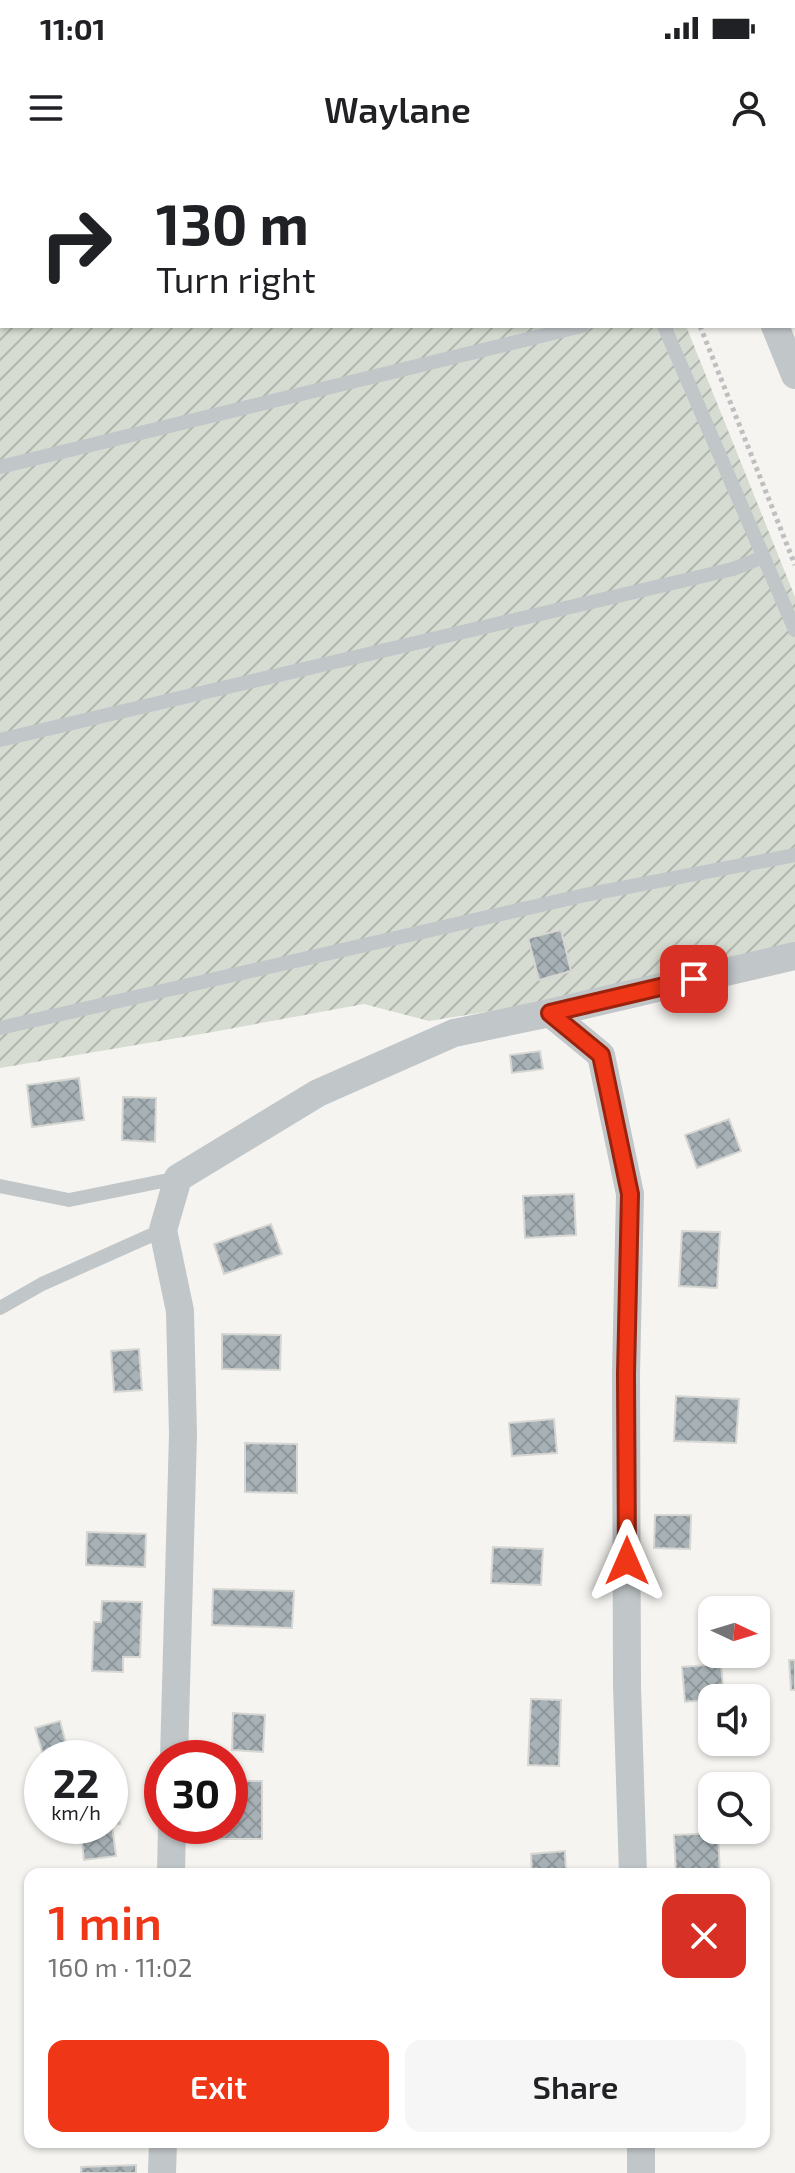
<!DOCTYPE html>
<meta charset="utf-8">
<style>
body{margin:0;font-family:"Exo 2",sans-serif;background:#f6f6f6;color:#202124;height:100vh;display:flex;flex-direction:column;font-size:30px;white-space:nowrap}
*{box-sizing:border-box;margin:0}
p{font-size:26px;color:#757577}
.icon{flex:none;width:44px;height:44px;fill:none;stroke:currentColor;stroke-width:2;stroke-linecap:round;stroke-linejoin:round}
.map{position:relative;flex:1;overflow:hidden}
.drawer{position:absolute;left:24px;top:1708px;width:746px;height:280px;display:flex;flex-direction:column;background:#fff;border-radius:16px;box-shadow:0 2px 6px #0004}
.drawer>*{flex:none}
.guide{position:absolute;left:0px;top:0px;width:796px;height:168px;box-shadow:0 2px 6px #0004;background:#fff;color:#202124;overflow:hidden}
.needle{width:52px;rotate:94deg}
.controls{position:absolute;left:698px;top:1436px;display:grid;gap:16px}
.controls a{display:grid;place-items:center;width:72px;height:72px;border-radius:16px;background:#fff;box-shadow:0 2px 6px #0004;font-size:40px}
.speed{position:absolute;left:24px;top:1580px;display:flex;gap:16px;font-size:40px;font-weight:700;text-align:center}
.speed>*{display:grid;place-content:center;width:104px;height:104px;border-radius:50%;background:#fff;box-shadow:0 2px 6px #0004;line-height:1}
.speed small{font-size:20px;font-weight:400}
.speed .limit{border:12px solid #d22;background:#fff;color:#111}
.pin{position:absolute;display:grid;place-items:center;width:68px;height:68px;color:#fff;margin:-34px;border-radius:16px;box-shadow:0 4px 12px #0006}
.me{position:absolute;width:88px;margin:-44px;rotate:0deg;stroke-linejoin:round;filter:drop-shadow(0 0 6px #0008)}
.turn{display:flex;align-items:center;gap:28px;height:168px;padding:0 24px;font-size:36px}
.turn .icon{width:104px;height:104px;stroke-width:2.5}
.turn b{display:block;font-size:56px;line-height:68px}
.round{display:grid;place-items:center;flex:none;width:84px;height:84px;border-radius:16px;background:#f6f6f6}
.overview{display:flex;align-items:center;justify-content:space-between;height:136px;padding:0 24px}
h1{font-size:48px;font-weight:600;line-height:60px;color:#ef3616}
.cta{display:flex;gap:16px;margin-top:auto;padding:16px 24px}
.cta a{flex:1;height:92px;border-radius:16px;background:#ef3616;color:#fff;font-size:32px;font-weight:600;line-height:92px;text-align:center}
.cta a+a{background:#f6f6f6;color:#202124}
.status{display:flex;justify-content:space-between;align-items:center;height:56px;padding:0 40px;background:#fff;direction:ltr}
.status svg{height:22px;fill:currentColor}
header{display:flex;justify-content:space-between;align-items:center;height:104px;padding:0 24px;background:#fff;font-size:36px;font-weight:600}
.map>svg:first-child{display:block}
.garden{fill:url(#garden-furrows)}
.building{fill:url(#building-cross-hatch);stroke:#d6d6d3;stroke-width:2}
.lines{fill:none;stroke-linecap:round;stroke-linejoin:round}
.path{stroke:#bdbfc1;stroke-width:5;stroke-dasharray:4 4;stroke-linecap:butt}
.service{stroke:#c1c6c9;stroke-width:14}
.minor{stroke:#c1c6c9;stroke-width:28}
.route-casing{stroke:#9b230e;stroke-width:20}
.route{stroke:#ef3616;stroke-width:14}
</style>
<div class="status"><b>11:01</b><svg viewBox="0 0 49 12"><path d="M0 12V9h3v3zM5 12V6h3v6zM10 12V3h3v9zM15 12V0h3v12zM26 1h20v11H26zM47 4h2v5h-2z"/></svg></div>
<header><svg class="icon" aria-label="menu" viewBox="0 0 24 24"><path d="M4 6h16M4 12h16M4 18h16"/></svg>Waylane<svg class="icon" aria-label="person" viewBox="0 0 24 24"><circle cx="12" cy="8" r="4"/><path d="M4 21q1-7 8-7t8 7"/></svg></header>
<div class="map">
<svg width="795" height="2013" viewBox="0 0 795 2013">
<defs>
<pattern id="garden-furrows" width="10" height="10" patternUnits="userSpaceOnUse" patternTransform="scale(2)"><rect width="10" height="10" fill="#d6dcd1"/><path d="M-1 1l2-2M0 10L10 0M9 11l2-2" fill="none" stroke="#b1b7af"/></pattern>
<pattern id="building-cross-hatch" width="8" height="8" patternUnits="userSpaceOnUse" patternTransform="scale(2)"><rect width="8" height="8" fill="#a8b2b6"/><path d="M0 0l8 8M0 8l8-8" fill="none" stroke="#8c969a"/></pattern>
</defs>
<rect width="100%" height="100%" fill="#f5f4f0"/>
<polygon class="garden" points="0,0 620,0 621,2 2,2 2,166 686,166 795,437 795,789 615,831 429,861 364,844 207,873 0,908"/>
<g class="building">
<polygon points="561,770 571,811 539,820 528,778"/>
<polygon points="540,891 543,909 512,913 510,895"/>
<polygon points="79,918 84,960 32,967 27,925"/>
<polygon points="123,937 156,938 155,982 122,980"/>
<polygon points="729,959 741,991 697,1008 685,975"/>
<polygon points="574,1034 576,1075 525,1078 523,1036"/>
<polygon points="271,1064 282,1094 224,1114 214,1084"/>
<polygon points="682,1071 720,1072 717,1128 679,1126"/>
<polygon points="222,1174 281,1175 280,1210 222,1209"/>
<polygon points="139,1189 142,1230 114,1232 111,1191"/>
<polygon points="676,1236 739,1239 736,1283 674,1281"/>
<polygon points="554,1259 557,1293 512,1296 509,1263"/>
<polygon points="245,1283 297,1284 297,1333 245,1332"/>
<polygon points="655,1355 691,1355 690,1389 654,1388"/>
<polygon points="87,1372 146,1374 145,1407 86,1405"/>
<polygon points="493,1387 543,1389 541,1425 491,1423"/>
<polygon points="213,1429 294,1431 292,1468 212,1465"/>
<polygon points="102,1441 142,1442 140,1497 123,1497 123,1512 92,1511 94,1462 101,1462"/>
<polygon points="789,1500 795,1500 795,1530 791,1530"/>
<polygon points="721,1504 724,1538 685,1542 682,1507"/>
<polygon points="531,1539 561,1540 559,1606 528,1605"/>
<polygon points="233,1553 265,1555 263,1592 232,1590"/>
<polygon points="60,1561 70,1598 44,1598 35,1568"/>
<polygon points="230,1621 262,1621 262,1679 216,1679 216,1666 230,1666"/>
<polygon points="110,1653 110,1655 119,1654 120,1664 112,1665 116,1696 84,1700 80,1666 110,1666"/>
<polygon points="718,1673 720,1714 676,1714 674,1675"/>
<polygon points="565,1691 566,1714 532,1714 531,1694"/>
<polygon points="136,2005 136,2013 81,2013 81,2007"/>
</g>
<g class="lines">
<g class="path">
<polyline points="634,0 635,2"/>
<polyline points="759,0 760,2"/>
<polyline points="774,0 774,2"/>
<polyline points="794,53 795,55"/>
<polyline points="794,89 795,91"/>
<polyline points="700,166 795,405"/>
</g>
<g class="service">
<polyline points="595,0 596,2"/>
<polyline points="147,2 155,0"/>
<polyline points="0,38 2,37"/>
<polyline points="664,166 795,470"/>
<polyline points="0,307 582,166"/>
<polyline points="0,580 733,409 763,397"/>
<polyline points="0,868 585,735 795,695"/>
<polyline points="0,1026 69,1040 178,1018"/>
<polyline points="0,1148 42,1124 163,1070"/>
</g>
<g class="minor">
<polyline points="706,0 707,2"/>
<polyline points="775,166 795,215"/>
<polyline points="550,853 795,796"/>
<polyline points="174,1598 183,1274 180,1151 163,1070 178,1018 318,933 454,873 550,853 601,895 630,1034 626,1214 627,1526 633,1714"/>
<polyline points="171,1714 172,1666"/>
<polyline points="641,1982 641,2013"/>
<polyline points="162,2013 163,1982"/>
</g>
</g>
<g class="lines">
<g class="route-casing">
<polyline id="route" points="627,1401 626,1214 630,1034 601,895 550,853 694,819"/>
</g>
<use href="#route" class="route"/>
</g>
</svg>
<div class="controls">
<a><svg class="needle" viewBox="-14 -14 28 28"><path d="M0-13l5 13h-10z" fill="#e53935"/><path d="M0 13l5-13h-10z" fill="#757577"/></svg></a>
<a><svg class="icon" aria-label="sound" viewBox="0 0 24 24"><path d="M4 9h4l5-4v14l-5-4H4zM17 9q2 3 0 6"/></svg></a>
<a><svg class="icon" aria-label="search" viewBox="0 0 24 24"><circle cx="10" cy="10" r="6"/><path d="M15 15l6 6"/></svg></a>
</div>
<div class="speed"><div>22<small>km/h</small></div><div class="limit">30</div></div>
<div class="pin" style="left:694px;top:819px;background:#d93025"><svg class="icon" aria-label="arrive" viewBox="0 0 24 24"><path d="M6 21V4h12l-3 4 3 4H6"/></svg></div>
<svg class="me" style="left:627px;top:1401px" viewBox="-20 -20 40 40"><path d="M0-17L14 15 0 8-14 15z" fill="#ef3616" stroke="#fff" stroke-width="4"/></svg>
<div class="guide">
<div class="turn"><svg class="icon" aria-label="right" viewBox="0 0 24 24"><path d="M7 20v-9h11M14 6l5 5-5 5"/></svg><div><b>130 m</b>Turn right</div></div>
</div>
<section class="drawer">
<div class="overview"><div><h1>1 min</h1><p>160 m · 11:02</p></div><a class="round" style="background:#d93025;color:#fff"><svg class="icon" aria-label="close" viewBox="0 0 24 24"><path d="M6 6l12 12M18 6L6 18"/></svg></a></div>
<div class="cta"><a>Exit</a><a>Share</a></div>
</section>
</div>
